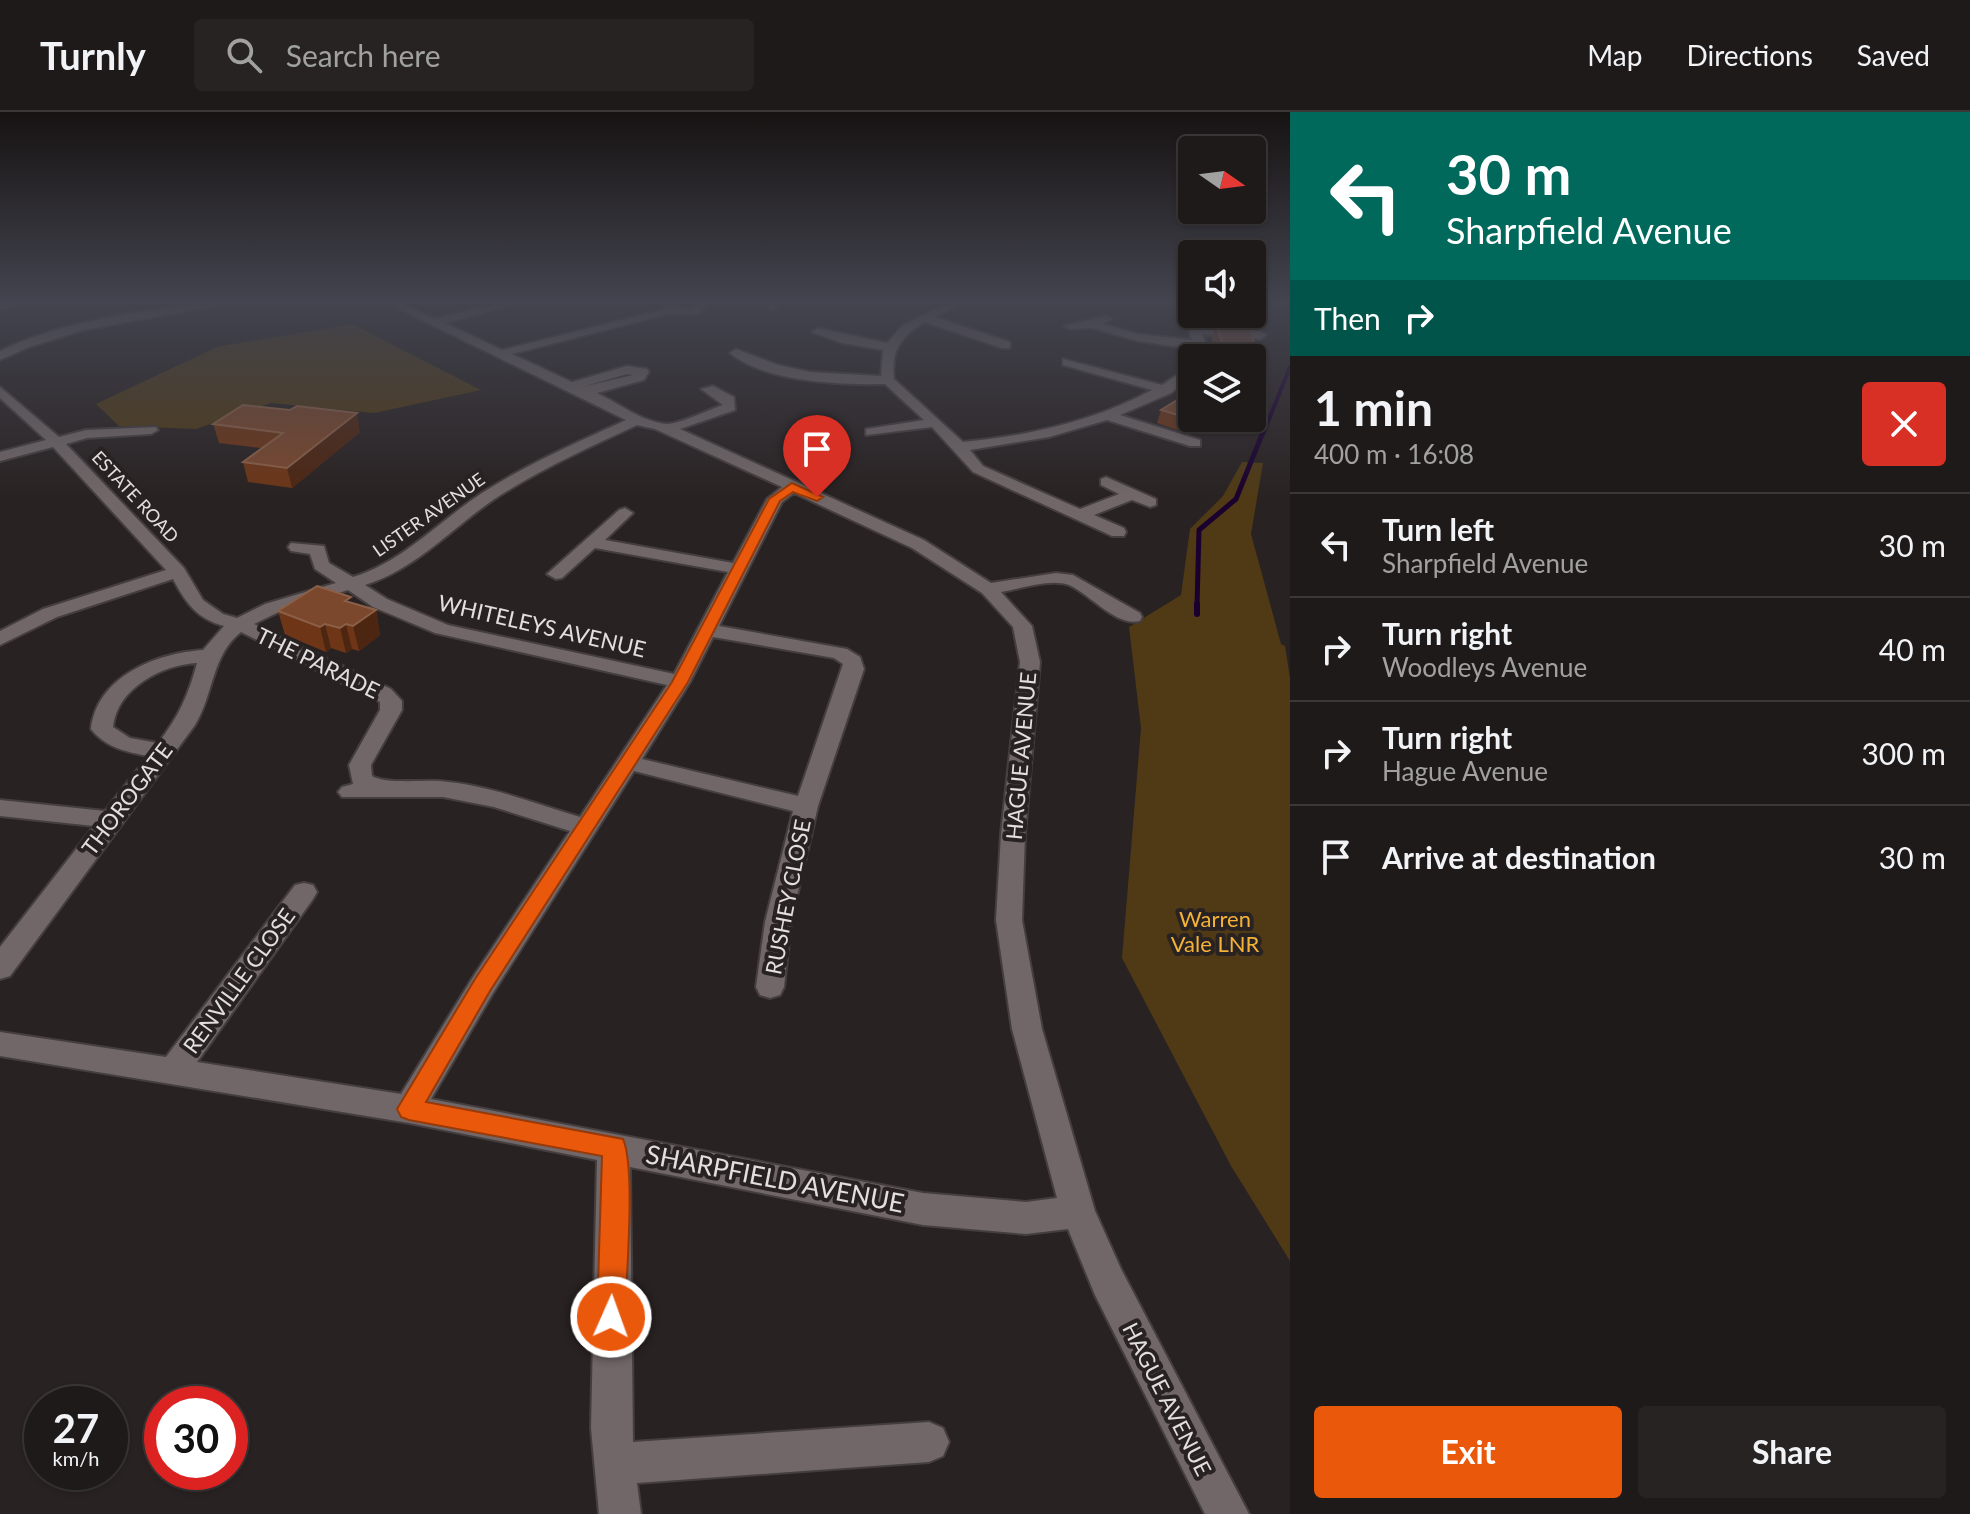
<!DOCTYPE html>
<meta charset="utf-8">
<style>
body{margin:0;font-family:Lato,sans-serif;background:#272323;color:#f1f3f6;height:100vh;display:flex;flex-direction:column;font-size:30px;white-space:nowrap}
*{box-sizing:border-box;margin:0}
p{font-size:26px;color:#a1a1a2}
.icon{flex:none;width:44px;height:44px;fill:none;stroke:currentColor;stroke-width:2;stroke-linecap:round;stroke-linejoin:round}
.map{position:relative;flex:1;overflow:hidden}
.drawer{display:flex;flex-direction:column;background:#1f1a1a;width:680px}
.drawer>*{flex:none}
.hud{background:#00695c;color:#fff;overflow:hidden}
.needle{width:52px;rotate:104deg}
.controls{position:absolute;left:1178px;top:24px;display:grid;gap:16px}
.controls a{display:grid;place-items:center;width:88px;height:88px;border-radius:8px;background:#1f1a1a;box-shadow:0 2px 6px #0004,0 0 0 2px #3c3839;font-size:40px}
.speed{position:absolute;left:24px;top:1274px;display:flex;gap:16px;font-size:40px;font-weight:700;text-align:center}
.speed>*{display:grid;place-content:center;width:104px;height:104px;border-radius:50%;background:#1f1a1a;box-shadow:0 2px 6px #0004,0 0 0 2px #3c3839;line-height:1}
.speed small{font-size:20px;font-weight:400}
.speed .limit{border:12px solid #d22;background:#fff;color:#111}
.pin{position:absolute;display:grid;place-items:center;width:68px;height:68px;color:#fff;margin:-82px -34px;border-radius:50% 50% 50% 0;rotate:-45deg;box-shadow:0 0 8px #0007}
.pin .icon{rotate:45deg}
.me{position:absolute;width:88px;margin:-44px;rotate:2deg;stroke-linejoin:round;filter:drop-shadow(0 0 6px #0008)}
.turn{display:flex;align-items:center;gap:28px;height:168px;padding:0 24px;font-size:36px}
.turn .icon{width:104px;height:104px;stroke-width:2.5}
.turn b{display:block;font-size:56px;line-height:68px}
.then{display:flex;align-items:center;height:76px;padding:0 24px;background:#0003;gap:16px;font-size:30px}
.round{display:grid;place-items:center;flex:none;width:84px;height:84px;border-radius:8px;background:#272323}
.head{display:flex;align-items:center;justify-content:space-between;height:136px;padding:0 24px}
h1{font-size:48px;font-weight:700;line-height:60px}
.action{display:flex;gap:16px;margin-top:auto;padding:16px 24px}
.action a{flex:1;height:92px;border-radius:8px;background:#ea580c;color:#fff;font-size:32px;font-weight:700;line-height:92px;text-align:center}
.action a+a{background:#272323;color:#f1f3f6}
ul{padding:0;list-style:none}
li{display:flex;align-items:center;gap:24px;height:104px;padding:0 24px;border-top:2px solid #3c3839}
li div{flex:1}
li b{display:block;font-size:30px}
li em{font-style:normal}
header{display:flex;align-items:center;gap:48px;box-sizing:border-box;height:112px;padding:0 40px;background:#1f1a1a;border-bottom:2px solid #3c3839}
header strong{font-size:38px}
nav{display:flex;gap:44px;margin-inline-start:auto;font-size:28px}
.search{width:560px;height:72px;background:#272323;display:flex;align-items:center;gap:20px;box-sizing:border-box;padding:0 28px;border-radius:8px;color:#a1a1a2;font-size:30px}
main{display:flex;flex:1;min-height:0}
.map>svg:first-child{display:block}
.green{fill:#4f3a15}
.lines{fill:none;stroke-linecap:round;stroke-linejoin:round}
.stream-far2{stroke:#1a002e;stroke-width:4}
.stream-far1{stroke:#1a002e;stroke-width:5}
.stream{stroke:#1a002e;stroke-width:6}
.minor-casing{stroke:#443e3f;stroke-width:4}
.minor{fill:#716768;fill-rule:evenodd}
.wall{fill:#6e3617}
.shaded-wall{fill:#4d2612}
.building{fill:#7b482d;stroke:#8b6048;stroke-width:2}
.route{fill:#ea580c;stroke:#983908;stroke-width:2}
.labels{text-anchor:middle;stroke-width:8;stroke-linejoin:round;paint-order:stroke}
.far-street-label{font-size:18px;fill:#e4dfdf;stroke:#292222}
.street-label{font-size:22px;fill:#e4dfdf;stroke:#292222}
.park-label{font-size:22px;fill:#f4b238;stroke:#292222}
.near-street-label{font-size:26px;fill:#e4dfdf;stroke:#292222}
</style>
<header>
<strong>Turnly</strong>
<div class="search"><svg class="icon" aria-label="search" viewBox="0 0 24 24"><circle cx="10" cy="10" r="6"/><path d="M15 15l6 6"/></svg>Search here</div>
<nav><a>Map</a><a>Directions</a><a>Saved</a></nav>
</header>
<main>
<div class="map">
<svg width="1290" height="1402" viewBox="0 0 1290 1402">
<rect width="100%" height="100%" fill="#292222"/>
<g class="green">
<polygon points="352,212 481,278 374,301 271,291 196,317 119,314 96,292 217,235"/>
<polygon points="1242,350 1263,351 1251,422 1281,532 1285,534 1290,566 1290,1149 1231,1054 1122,846 1141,616 1129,515 1181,483 1190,417 1223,384"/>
</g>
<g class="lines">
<polyline class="stream-far2" points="1263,322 1290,255"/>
<polyline class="stream-far1" points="1197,494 1199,418 1236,387 1263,320"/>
<polyline class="stream" points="1197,502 1197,492"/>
<g class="minor-casing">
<g id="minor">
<polygon points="16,189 44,189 0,198 0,192"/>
<path d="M213,189H241L84,218L29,235L0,248V239C67,207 141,200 213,189Z"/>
<path d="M383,189H397L435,207L507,189H527L445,211L502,238L658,199L668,193L665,189H676L679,196L692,197L695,193L693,189H704L706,193L699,202H668L512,242L572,270L627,254L647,257L649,260L644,268L597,281C620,292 642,310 667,312C680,312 710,297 723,293L701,277L713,274L734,285L735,298L680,317L924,428L991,471L1056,461L1073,463L1140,501L1142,505L1140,509C1116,515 1090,482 1069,473C1051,466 1020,477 1001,480L1032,514L1040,550L1025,722L1022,808L1042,917L1095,1099L1121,1157L1249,1402H1205L1095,1183L1068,1117L1026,1122L923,1113L630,1055L633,1330L929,1310L943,1316L949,1330L943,1344L929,1350L637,1371L641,1402H599L591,1316L597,1048L409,1011L0,944V920L166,945L295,773L304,771L313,773L317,780L313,787L197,950L401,982L473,865L570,719L494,695L443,685H342L338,680L342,675L353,672L349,653L380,598V590L241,520C211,544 214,582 195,613L10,864L0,867V835L94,714L0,704V688L105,699L148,644C126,640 105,635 91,617C97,564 157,541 203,538L224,514C197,507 186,491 173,467L57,505L0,533V519L43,497L166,458L53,335L0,349V340L46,328L0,286V275L59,325L86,318L156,315L158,318L151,322L87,326L66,332L184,456L203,488L223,502L237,506L265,492L336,471L315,457L310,442L291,439L288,435L291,431L324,434L329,451L353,465C403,450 439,409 482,381C527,352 578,330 626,308ZM627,262L633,263L582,275ZM637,313L655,317L782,375L767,387L733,451L605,428L633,401L625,396L619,398L547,462L556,467L562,466L595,436L728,460L674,562L448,513L387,487L365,473C416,457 451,417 493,388C538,358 588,336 637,313ZM794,381L912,436L982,481L1013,515L1020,550L1001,722L996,808L1012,917L1057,1086L1026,1090L923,1081L431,987L493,881L634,659L793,699L765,810L756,875L760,883L770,886L780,883L784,875L791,810L818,694L864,557L860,545L847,537L719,514L782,390ZM348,478L373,495L435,521L667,573L580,705C534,691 488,673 440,669C423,668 384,672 372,664L371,653L402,598V589L391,577L254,512L279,500ZM713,525L834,546L843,552L798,684L642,647L690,570ZM197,551C189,582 178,606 158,631L130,626L113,615C117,576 162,553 197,551Z"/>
<polygon points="773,189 785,189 773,198 767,195"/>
<path d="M953,189H968L934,205L1010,230V236H1002L925,210C901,224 891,238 894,267L963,330C1027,324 1095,309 1152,278L1063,253V247L1162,273L1192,253V263L1171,281L1120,303L1200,328V334H1190L1107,308L1049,325L970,338L983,354L1080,397L1119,382L1101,373V367L1106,365L1156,387V393L1150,395L1132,388L1094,403L1124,416L1126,420L1124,424H1112L973,360L932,315L866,323V317L924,308L885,272C840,273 765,270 730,241L736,237L778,253L810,260L881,264L883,238L842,231L812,220L818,216L887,231L903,213Z"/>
<polygon points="1176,189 1187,189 1200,215 1260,219 1266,223 1260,227 1202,222 1206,234 1200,238 1138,229 1092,216 1070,217 1064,214 1106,204 1112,207 1103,212 1138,222 1192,228 1185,203"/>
</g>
</g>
<use href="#minor" class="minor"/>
</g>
<g class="wall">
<polygon points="1197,202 1243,202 1244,203 1239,215 1202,211"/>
<polygon points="1216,214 1251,217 1219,245 1211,226"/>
<polygon points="290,298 360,320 292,376 248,370 243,350 261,336 219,331 213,312"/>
<polygon points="1161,298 1192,306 1204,306 1183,320 1157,311"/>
<polygon points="353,491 376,498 380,523 359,539 352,537 346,541 331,536 326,540 285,523 278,499"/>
</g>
<g class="shaded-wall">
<polygon points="357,301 360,320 292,376 287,356"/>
<polygon points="1192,303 1192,306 1204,306 1183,320 1188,306"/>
<polygon points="376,498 380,523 359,539 353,514"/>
<polygon points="325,512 331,536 326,540 320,515"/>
<polygon points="346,512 352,537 346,541 340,516"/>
</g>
<g class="building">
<polygon points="1216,214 1251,217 1254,232 1246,246 1218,246 1224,235"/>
<polygon points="1187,282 1192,282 1192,303 1188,306 1161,298"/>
<polygon points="243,293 290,298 297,294 357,301 287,356 243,350 283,321 213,312"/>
<polygon points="317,474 351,485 345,489 376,498 353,514 346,512 340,516 325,512 320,515 278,499"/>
</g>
<linearGradient id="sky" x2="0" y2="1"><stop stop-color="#171313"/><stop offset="0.49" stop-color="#43444f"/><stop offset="1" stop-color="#43444f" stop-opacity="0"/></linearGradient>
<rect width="1290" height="386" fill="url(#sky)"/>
<path class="route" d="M792,371L823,385L817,389L793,380L780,389L688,570L490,879L426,990L623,1027C636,1056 626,1167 625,1205L621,1214L611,1219L601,1214L597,1205L602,1044L409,1008L401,1005L397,997L475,867L672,570L769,387Z"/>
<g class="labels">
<g class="far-street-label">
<text transform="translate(135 385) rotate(47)" y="6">ESTATE ROAD</text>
<text transform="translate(429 403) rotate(-35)" y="6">LISTER AVENUE</text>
</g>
<g class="street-label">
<text transform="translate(542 514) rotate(13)" y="8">WHITELEYS AVENUE</text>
<text transform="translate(318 551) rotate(26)" y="8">THE PARADE</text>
<text transform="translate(1021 644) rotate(-85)" y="8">HAGUE AVENUE</text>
<text transform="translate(127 687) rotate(-53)" y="8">THOROGATE</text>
<text transform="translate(788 785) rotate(-79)" y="8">RUSHEY CLOSE</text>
<text transform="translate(239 869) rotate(-54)" y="8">RENVILLE CLOSE</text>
<text transform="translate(1167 1287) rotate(63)" y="8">HAGUE AVENUE</text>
</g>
<g class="park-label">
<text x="1215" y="815">Warren<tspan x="1215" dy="25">Vale LNR</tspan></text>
</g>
<g class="near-street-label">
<text transform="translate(775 1067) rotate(11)" y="9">SHARPFIELD AVENUE</text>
</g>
</g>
</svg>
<div class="controls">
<a><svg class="needle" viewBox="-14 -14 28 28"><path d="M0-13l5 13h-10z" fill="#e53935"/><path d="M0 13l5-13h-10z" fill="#a1a1a2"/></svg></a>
<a><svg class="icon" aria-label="sound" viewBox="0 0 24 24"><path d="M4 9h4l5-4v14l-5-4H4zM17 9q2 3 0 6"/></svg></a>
<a><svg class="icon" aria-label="layers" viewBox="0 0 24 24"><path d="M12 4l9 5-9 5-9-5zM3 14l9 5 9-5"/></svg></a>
</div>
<div class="speed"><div>27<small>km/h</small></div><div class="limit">30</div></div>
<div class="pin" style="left:817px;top:385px;background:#d93025"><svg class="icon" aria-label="arrive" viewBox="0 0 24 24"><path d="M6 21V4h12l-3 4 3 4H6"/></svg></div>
<svg class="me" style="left:611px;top:1205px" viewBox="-20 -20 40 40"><circle r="17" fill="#ea580c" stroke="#fff" stroke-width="3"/><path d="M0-11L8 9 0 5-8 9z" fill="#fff"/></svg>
</div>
<section class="drawer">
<div class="hud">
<div class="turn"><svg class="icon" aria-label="left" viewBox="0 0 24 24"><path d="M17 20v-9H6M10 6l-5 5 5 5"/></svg><div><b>30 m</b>Sharpfield Avenue</div></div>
<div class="then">Then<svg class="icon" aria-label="right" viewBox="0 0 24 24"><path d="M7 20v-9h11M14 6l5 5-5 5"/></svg></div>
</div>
<div class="head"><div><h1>1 min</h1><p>400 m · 16:08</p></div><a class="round" style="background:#d93025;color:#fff"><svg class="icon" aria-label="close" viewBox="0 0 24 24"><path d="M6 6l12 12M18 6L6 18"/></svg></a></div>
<ul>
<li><svg class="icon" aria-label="left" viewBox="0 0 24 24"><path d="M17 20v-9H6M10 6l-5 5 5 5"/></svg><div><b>Turn left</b><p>Sharpfield Avenue</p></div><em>30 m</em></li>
<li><svg class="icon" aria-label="right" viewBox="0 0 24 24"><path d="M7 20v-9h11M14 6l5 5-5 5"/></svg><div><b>Turn right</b><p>Woodleys Avenue</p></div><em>40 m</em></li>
<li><svg class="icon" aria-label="right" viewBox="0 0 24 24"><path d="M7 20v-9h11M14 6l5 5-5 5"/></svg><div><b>Turn right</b><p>Hague Avenue</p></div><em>300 m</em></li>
<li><svg class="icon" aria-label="arrive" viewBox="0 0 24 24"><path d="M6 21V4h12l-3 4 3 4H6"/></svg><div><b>Arrive at destination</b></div><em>30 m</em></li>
</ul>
<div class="action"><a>Exit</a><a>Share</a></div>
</section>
</main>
